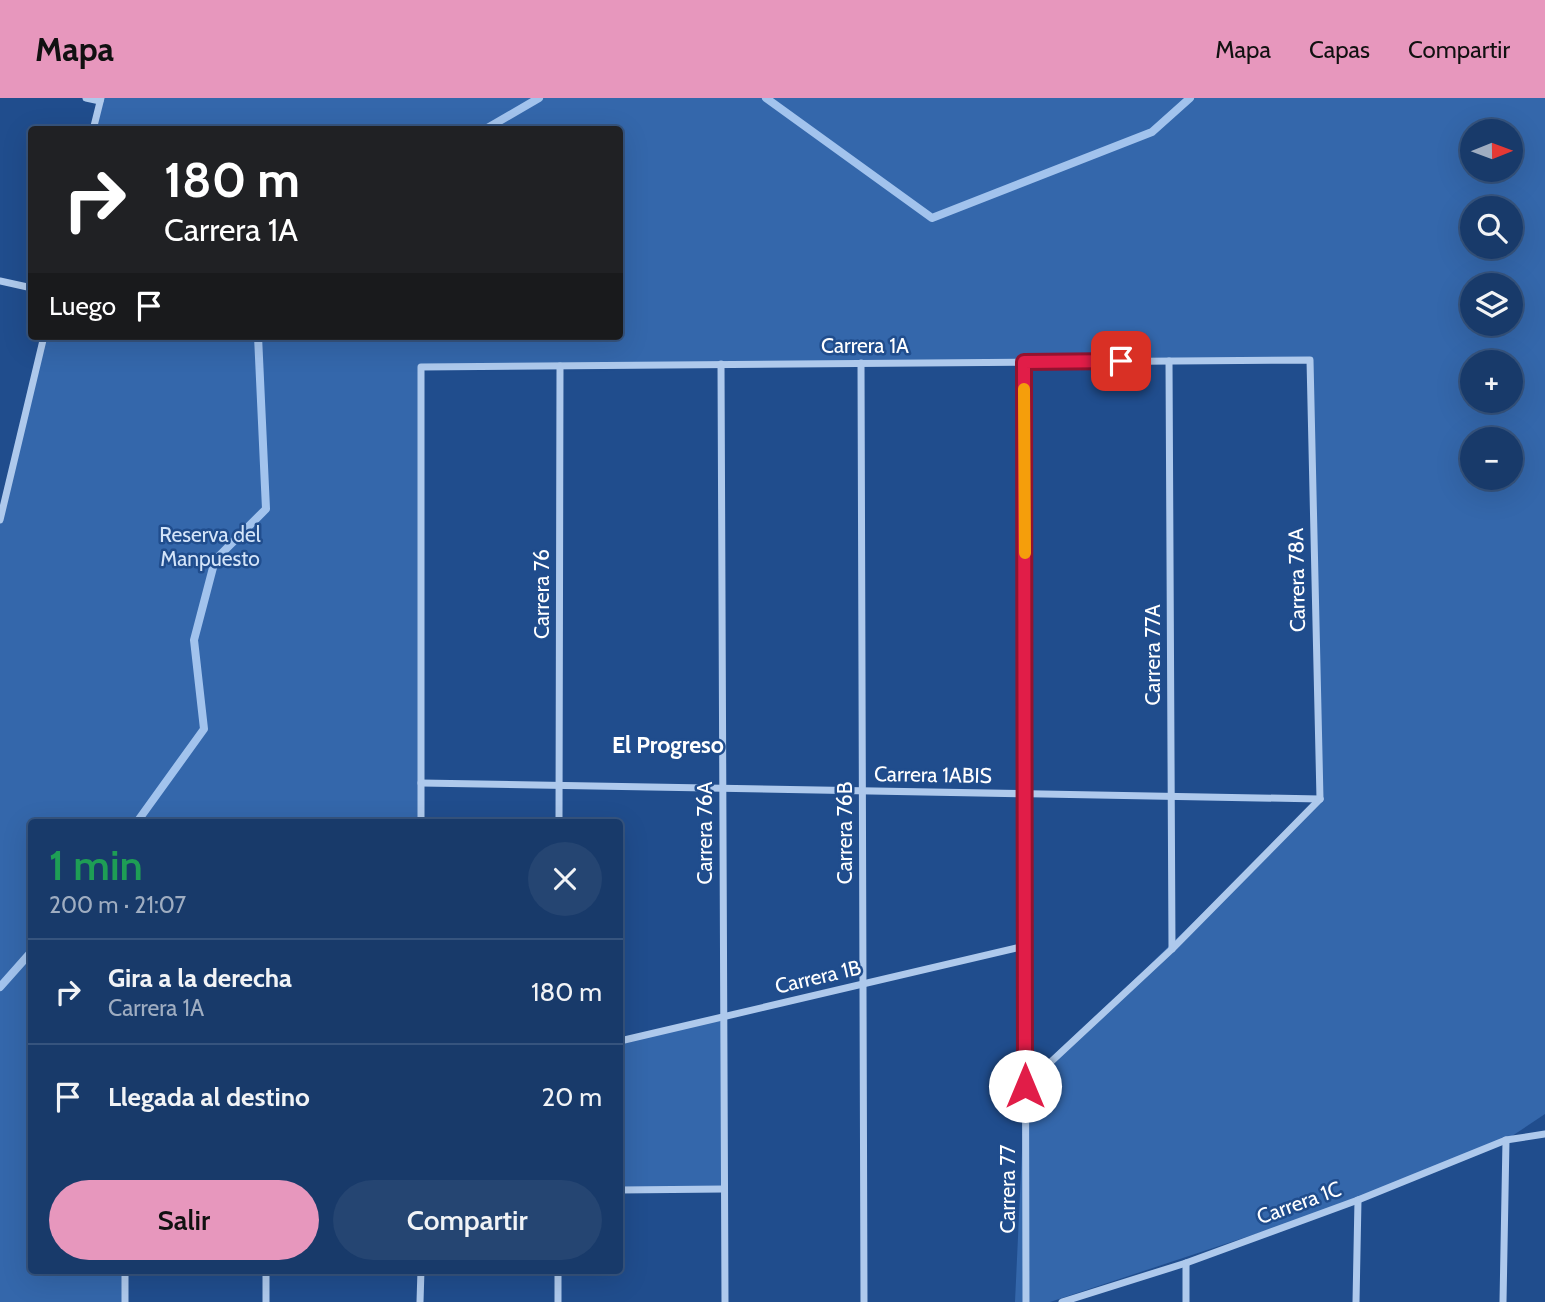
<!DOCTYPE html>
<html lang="es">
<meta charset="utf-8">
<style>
body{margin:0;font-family:Cabin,sans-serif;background:#254572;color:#f1f3f6;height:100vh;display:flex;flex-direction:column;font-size:26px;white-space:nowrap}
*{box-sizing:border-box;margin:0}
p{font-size:23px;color:#9fadc1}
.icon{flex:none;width:38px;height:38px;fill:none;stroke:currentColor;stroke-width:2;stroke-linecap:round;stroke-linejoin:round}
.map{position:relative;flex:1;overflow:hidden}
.side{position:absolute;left:28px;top:721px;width:595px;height:455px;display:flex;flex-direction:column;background:#183a6a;border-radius:7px;box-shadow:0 7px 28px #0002,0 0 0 2px #36547e}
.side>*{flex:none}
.guide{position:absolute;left:28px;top:28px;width:595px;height:214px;border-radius:7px;box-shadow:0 7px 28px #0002,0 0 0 2px #36547e;background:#202124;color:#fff;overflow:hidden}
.needle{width:46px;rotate:89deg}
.fabs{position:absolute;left:1460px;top:21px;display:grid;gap:14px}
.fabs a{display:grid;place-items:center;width:63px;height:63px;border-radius:50%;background:#183a6a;box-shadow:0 7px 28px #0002,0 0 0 2px #36547e;font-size:35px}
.pin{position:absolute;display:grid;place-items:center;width:60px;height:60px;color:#fff;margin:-30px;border-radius:14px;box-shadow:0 4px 10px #0006}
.me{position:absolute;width:77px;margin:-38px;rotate:0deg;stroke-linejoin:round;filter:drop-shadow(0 0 5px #0008)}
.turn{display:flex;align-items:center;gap:24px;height:147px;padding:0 21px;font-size:32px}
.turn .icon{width:91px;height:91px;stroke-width:2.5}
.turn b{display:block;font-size:49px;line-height:60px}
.then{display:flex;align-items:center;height:66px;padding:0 21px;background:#0003;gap:14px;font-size:26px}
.round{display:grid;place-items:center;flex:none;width:74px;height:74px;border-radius:37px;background:#254572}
.head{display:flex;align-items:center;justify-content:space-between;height:119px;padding:0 21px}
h1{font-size:42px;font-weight:600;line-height:52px;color:#1e9e55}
.primary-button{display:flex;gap:14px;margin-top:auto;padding:14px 21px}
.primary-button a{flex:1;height:80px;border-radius:42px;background:#e797bd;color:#111;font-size:28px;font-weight:600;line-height:80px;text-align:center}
.primary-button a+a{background:#254572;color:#f1f3f6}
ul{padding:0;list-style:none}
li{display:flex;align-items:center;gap:21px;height:105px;padding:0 21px;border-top:2px solid #36547e}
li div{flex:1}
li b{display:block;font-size:26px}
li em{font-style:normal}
header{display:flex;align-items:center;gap:42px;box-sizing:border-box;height:98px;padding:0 35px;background:#e797bd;color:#111}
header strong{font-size:33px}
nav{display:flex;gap:38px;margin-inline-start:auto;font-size:24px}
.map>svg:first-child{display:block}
.green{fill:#3467ab;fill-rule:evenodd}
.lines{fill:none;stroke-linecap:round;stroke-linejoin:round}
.stream{stroke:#a2c3ed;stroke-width:8}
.minor{stroke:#aec9ec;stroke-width:7}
.route-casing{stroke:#92132f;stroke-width:18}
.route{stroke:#e11d48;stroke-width:12}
.slow{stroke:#f59e0b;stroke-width:12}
.labels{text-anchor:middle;stroke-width:5;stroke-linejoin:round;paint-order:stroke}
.street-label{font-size:21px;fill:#fff;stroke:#204d8d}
.park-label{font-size:21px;fill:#d3e4f9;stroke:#204d8d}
.neighbourhood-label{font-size:23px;font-weight:bold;fill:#fff;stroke:#204d8d}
</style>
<header>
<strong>Mapa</strong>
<nav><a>Mapa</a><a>Capas</a><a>Compartir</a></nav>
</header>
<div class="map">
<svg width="1545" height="1204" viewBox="0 0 1545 1204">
<rect width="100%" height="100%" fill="#204d8d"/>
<g class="green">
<path d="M86,0H1545V1016L1506,1042L1358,1102L1050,1204H1015L1025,988L1320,701L1310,262L421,269V724H32V1172L266,1173L125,1174V1204H0V422L44,238H620V32L94,31L100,4ZM1472,33H1510V72H1472ZM1472,110H1510V149H1472ZM1472,187H1510V226H1472ZM1472,264H1510V303H1472ZM1472,341H1510V380H1472Z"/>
<polygon points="724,918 724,1091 620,1092 620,943"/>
</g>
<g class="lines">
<g class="stream">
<polyline points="766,0 932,120 1152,34 1190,0"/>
<polyline points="484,32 539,0"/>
<polyline points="137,724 204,631 194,542 215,462 266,411 258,238"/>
<polyline points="0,889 32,853"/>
</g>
<g class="minor">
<polyline points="86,0 100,3"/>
<polyline points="93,32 101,0"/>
<polyline points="0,183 32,190"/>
<polyline points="1169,263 1172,851"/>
<polyline points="1024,264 1026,1204"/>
<polyline points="861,265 864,1204"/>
<polyline points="721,266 725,1204"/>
<polyline points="0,422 44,238"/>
<polyline points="421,685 1320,701"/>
<polyline points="421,724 421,269 1310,262 1320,701"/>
<polyline points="559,724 560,268"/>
<polyline points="620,943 1025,848"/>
<polyline points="1025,988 1172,851 1320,701"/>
<polyline points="620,1092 724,1091"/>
<polyline points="266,1172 266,1204"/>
<polyline points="125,1204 125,1174 266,1173"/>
<polyline points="420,1204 421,1172"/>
<polyline points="558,1204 558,1172"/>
<polyline points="1062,1204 1186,1165 1358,1102 1506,1042 1545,1036"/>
<polyline points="1186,1204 1186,1165"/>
<polyline points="1356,1204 1358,1102"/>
<polyline points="1503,1204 1506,1042"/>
</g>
</g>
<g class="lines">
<g class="route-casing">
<polyline id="route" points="1025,988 1024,264 1121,263"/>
</g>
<use href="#route" class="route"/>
<polyline class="slow" points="1024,291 1025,455"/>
</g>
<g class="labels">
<g class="street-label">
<text x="865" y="255">Carrera 1A</text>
<text transform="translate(1297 482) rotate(-91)" y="7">Carrera 78A</text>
<text transform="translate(542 496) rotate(-90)" y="7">Carrera 76</text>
<text transform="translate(1153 557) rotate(-90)" y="7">Carrera 77A</text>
<text transform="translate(933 677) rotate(1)" y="7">Carrera 1ABIS</text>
<text transform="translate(705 735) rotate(-90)" y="7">Carrera 76A</text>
<text transform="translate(845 735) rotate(-90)" y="7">Carrera 76B</text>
<text transform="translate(818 879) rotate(-13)" y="7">Carrera 1B</text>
<text transform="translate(1008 1091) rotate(-90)" y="7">Carrera 77</text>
<text transform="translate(1299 1105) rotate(-20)" y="7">Carrera 1C</text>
</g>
<g class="park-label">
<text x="210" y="444">Reserva del<tspan x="210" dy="24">Manpuesto</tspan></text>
</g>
<g class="neighbourhood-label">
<text x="668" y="655">El Progreso</text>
</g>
</g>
</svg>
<div class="fabs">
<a><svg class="needle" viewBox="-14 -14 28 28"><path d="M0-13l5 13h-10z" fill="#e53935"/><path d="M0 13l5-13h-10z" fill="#9fadc1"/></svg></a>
<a><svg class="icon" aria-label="search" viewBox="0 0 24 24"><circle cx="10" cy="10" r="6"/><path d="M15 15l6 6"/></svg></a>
<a><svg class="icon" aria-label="layers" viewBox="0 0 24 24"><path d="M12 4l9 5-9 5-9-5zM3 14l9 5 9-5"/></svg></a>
<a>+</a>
<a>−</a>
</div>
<div class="pin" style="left:1121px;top:263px;background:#d93025"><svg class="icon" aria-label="arrive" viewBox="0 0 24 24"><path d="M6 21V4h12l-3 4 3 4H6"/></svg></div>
<svg class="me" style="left:1025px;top:988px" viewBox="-20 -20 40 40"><circle r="19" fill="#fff"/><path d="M0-13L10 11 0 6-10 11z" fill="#e11d48"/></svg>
<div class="guide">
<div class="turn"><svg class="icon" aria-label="right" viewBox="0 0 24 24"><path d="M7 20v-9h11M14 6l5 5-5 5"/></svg><div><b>180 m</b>Carrera 1A</div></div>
<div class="then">Luego<svg class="icon" aria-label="arrive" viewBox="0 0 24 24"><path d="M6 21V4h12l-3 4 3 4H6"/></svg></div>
</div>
<section class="side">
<div class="head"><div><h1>1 min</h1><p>200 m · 21:07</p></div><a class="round"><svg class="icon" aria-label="close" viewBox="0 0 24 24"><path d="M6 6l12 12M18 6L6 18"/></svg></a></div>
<ul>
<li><svg class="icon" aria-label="right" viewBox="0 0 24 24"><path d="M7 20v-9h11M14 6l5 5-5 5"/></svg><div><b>Gira a la derecha</b><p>Carrera 1A</p></div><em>180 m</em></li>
<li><svg class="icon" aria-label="arrive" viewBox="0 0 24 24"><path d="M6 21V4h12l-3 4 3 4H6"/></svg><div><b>Llegada al destino</b></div><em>20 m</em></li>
</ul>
<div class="primary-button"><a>Salir</a><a>Compartir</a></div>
</section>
</div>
